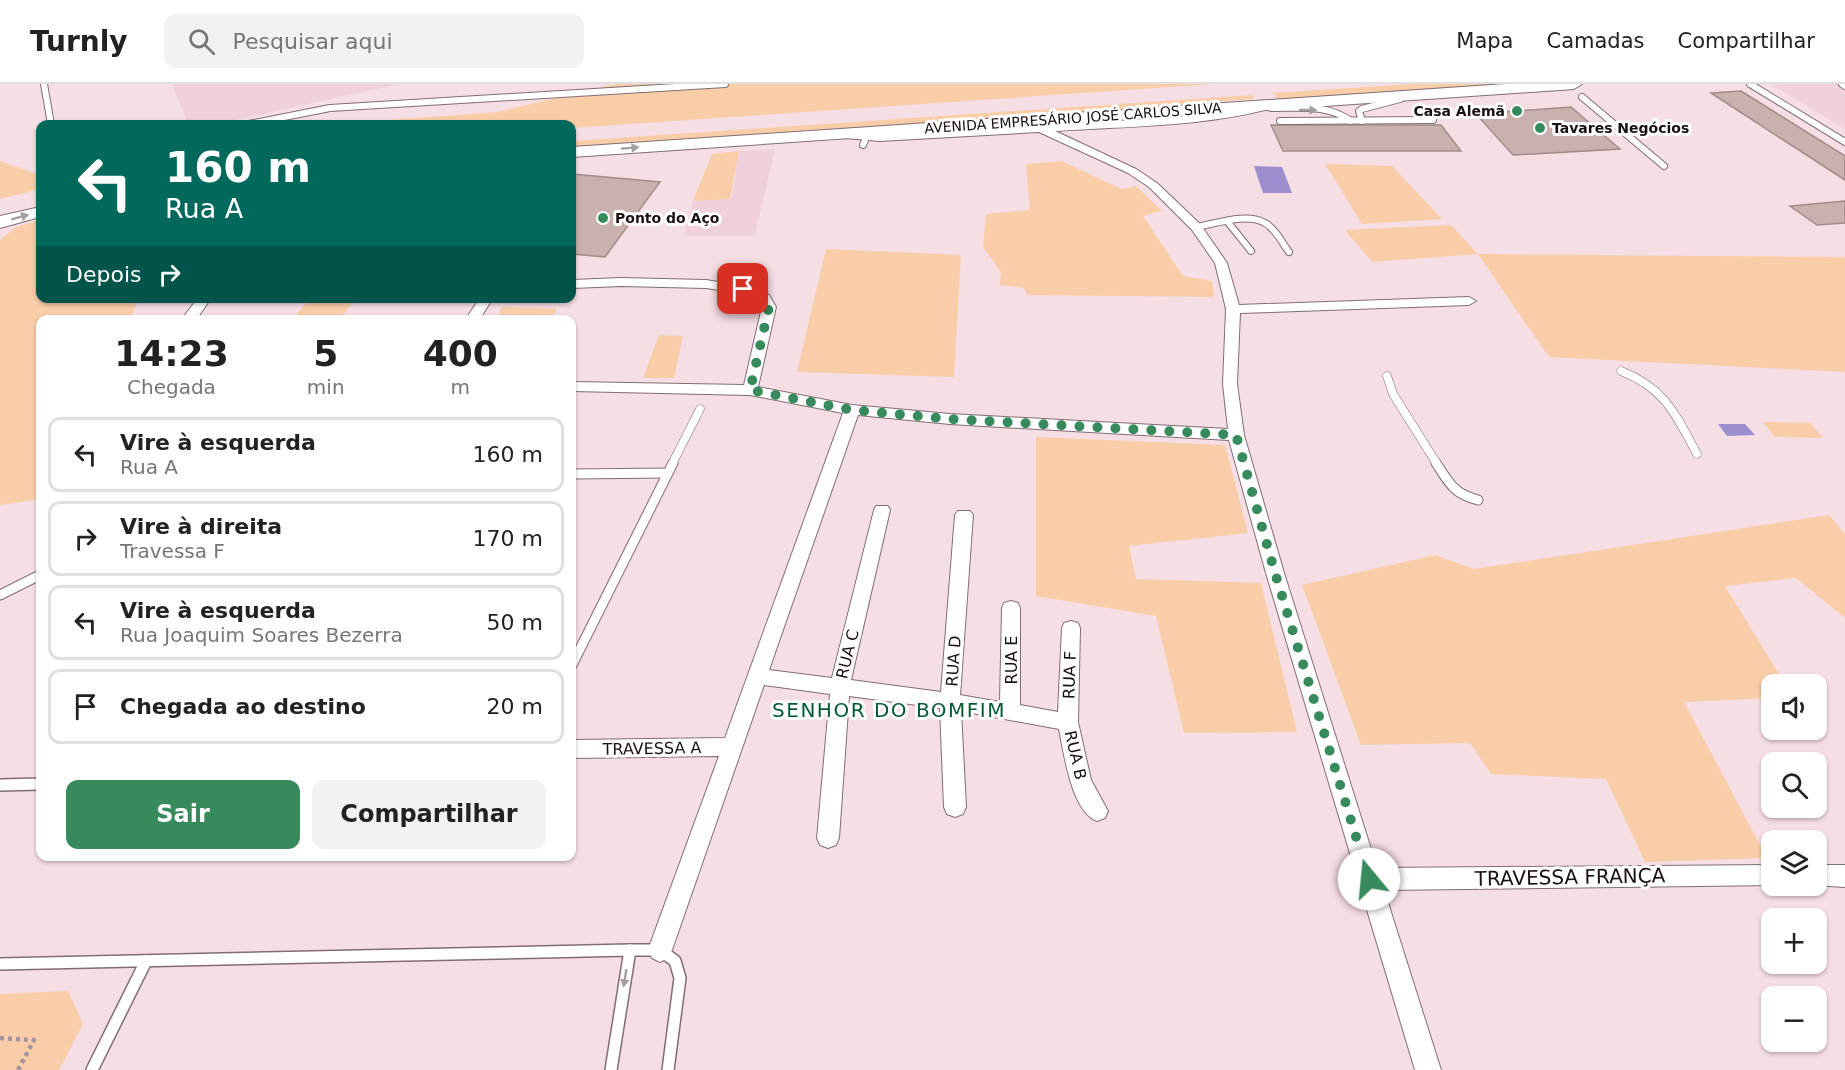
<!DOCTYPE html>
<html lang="pt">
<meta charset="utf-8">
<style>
body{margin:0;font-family:"DejaVu Sans",sans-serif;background:#f2f2f2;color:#222;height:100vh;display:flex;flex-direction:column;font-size:22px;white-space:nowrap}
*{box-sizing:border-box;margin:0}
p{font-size:20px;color:#767676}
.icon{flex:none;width:33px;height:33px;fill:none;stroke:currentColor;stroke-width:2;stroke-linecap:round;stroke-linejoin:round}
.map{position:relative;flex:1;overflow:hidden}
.side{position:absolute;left:36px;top:231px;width:540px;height:546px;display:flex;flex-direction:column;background:#fff;border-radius:12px;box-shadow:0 2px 4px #0004}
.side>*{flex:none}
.banner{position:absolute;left:36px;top:36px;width:540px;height:183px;border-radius:12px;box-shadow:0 2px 4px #0004;background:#00695c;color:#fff;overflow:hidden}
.buttons{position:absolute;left:1761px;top:590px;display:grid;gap:12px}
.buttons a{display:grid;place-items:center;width:66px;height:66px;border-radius:12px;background:#fff;box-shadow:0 2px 4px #0004;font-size:30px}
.pin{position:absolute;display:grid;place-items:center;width:51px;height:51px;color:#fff;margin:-26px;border-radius:12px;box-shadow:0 3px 9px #0006}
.me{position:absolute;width:66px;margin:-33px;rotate:343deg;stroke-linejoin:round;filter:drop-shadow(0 0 4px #0008)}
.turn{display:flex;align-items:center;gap:21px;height:126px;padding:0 30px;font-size:27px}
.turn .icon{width:78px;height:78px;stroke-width:2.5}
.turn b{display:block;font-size:42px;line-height:51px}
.then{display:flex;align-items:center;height:57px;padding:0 30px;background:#0003;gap:12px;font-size:22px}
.eta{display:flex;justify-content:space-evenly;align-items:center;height:102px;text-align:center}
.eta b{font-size:36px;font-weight:700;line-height:42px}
.action{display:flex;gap:12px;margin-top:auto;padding:12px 30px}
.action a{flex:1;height:69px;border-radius:12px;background:#378a5c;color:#fff;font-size:24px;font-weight:700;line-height:69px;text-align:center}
.action a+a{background:#f2f2f2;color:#222}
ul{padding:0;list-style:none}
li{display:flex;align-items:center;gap:18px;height:75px;margin:0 12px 9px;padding:0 18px;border:3px solid #e0e0e0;border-radius:12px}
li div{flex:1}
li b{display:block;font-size:22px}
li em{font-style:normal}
header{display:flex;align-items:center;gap:36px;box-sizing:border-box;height:84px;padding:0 30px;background:#fff;border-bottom:2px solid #e0e0e0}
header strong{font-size:28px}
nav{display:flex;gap:33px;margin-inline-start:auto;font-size:21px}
.search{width:420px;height:54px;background:#f2f2f2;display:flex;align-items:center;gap:15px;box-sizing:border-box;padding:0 21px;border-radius:12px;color:#767676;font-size:22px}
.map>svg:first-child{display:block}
.built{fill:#f0d0da}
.green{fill:#facda9}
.water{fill:#9c8ecf}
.building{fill:#c9b1ad;stroke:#a38c88;stroke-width:1.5}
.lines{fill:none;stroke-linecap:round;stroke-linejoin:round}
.lane-far3-casing{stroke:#826d74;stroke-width:8}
.lane-far2-casing{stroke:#826d74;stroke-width:9}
.lane-far1-casing{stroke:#826d74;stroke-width:11}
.lane-casing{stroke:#826d74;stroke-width:14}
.street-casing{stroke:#826d74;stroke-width:2}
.secondary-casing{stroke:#826d74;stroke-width:2}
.path{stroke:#a7949a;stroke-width:4.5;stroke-dasharray:4 4;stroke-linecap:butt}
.lane-far3{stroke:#fff;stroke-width:6}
.lane-far2{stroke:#fff;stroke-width:8}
.lane-far1{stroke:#fff;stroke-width:9}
.lane{stroke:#fff;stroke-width:11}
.street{fill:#fff;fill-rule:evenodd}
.secondary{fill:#fff;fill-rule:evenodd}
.oneway{fill:#a39fa1}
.route{stroke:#378a5c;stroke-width:10;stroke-dasharray:0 18}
.poi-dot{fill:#378a5c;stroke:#fff;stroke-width:2}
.labels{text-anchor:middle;stroke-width:6;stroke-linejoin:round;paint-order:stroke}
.far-poi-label{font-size:14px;font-weight:bold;fill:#181013;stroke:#fff;text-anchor:start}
.far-street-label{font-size:14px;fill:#181013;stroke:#fff}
.street-label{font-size:16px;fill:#181013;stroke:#fff}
.quarter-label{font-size:20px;letter-spacing:1.5px;fill:#005a33;stroke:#fff}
.near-street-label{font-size:20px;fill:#181013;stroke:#fff}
</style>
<header>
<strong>Turnly</strong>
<div class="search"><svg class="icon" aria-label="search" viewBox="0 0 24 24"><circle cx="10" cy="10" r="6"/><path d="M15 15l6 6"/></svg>Pesquisar aqui</div>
<nav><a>Mapa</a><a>Camadas</a><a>Compartilhar</a></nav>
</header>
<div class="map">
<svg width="1845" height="986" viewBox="0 0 1845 986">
<rect width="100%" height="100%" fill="#f6dee5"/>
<g class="built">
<polygon points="172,0 399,0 216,40 188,40"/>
<polygon points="1783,0 1845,0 1845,45 1772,1"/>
<polygon points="775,65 755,151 684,151 693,117 732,114 739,67"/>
</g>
<g class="green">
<polygon points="615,0 1214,0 572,44 572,40 333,40 497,28"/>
<polygon points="1413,0 1511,0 1278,15 1273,9"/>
<polygon points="1253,11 1254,15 572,65 572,57"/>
<polygon points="739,67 730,115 693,117 712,70"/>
<polygon points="0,77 40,91 40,105 0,115"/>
<polygon points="1062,77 1121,105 1136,102 1162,127 1143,132 1183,192 1212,197 1214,213 1027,211 1024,204 1000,201 1001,188 983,163 986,130 1030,126 1026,80"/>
<polygon points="1325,80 1392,82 1442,135 1362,140"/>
<polygon points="40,136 40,214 139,215 130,235 40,236 40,415 0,421 0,156 16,143"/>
<polygon points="1451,141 1478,170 1845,173 1845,288 1549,273 1478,170 1372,178 1345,146"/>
<polygon points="826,165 961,171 954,293 797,288"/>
<polygon points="310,215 310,214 355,215 340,235 292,235"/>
<polygon points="502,223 557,225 551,235 497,233"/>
<polygon points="659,251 683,252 674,294 643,294"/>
<polygon points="1763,338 1810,339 1823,354 1775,353"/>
<polygon points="1036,353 1225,361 1248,449 1129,462 1136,495 1261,499 1297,648 1184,649 1156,532 1036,512"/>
<polygon points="1829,431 1845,450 1845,534 1796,494 1725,502 1785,600 1772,600 1771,614 1684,618 1767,774 1645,778 1606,695 1491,690 1470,659 1361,661 1302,501 1435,471 1474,485"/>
<polygon points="68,907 83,940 59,986 0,986 0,910"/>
</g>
<g class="water">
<polygon points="1254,82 1282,83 1292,109 1263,109"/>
<polygon points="1718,340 1745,340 1755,351 1727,352"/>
</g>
<g class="building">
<polygon points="1741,7 1845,72 1845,96 1711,9"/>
<polygon points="1571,23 1620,65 1513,71 1476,30"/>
<polygon points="1271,41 1441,41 1461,67 1283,67"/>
<polygon points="572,90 660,98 605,173 572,170"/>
<polygon points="1845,117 1845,139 1817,141 1790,122"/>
</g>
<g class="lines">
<g class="lane-far3-casing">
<g id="lane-far3">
<polyline points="44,0 51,40"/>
<polyline points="1750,0 1845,58"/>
<polyline points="1842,0 1845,2"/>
<polyline points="1582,13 1664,82"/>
<path d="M1271,24C1299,24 1327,20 1351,37"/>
<polyline points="1280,37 1433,36"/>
<polyline points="1362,37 1359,27 1362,25 1400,15"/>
<polyline points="249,40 330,24 725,0"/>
<polyline points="863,61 866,54"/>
<polyline points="1227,137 1251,167"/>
<path d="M1196,143C1215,140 1247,128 1265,139C1276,145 1282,159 1289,168"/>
</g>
</g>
<g class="lane-far2-casing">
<g id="lane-far2">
<path d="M1621,287C1665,304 1676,331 1697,370"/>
<polyline points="1387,292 1393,310 1437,380"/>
<polyline points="672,380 700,325"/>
</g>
</g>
<g class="lane-far1-casing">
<g id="lane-far1">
<path d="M1436,379C1450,400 1453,409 1478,416"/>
<polyline points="572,390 668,389"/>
<polyline points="0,511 40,491"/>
<polyline points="572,581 673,379"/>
</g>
</g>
<g class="lane-casing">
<g id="lane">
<polyline points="0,701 40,700"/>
<polyline points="0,880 630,866"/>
<polyline points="92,986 146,877"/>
<polyline points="611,986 630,866 660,866 675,877 680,894 668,986"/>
</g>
</g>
<g class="street-casing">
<g id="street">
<path d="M1276,17L1281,20L1280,22C1207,43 1130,42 1055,47L1136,85L1157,99L1200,140L1227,179L1239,221L1469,213L1476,217L1469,221L1240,229L1237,300L1244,351L1284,489L1377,784L1772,781V801H1776L1384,806L1441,986H1415L1266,489L1229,356L950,340L858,331L769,586L832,594L874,426L876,422H888L890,426L851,596L941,608L955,431L958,427H970L973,431L960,611L1000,618L1002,524L1004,519L1011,517L1018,519L1020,524V621L1058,628L1062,544L1064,539L1071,537L1078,539L1080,544L1078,638L1091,696L1108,727L1105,734L1097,737C1071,727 1064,669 1059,645L961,627L966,723L963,730L955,733L947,730L944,723L940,624L849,612L839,754L836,761L828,764L820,761L817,754L830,610L764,601L672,866L668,874L660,878L652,874L648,866L719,672L572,674V656L725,654L843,329L750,311L572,307V298L744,301L762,223L752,211L706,204L621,202L572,204V196L621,194L706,196L761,205L769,211L776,223L758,303L852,321L950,330L1228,345L1223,300L1226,225L1215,179L1192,146L1149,103L1128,89L1039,48L880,57L833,53L828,50L833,47L880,51L1167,34L1243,26Z"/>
<polygon points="198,214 211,214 196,236 181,236"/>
<polygon points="480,214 493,214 479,236 465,236"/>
<polygon points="1816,781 1845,781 1845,803 1812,801 1816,801"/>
</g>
</g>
<g class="secondary-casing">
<g id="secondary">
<polygon points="1506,0 1582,0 1574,5 572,73 572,63"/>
<polygon points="40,123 40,133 0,144 0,132"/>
</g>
</g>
<polyline class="path" points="0,954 34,956 18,986"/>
<use href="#lane-far3" class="lane-far3"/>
<use href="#lane-far2" class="lane-far2"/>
<use href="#lane-far1" class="lane-far1"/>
<use href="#lane" class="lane"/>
<use href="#street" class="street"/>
<use href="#secondary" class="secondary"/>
</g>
<defs><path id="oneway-solid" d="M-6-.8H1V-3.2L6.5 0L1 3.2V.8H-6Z" transform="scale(1.5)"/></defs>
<g class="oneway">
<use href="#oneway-solid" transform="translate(1308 26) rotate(1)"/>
<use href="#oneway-solid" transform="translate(630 64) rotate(-4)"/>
<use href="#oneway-solid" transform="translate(20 133) rotate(-15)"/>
<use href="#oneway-solid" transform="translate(625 894) rotate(99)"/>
</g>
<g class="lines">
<path class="route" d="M743,205C756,208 762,211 769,223L750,306L852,326L950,335L1236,351L1275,489L1369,795"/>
</g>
<g class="poi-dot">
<circle cx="1517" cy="27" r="6"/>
<circle cx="1540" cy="44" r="6"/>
<circle cx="603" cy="134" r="6"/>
</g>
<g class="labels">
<g class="far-poi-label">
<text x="1505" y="32" text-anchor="end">Casa Alemã</text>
<text x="1552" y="49">Tavares Negócios</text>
<text x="615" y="139">Ponto do Aço</text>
</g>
<g class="far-street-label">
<text transform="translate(1073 34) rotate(-4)" y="5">AVENIDA EMPRESÁRIO JOSÉ CARLOS SILVA</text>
</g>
<g class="street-label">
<text transform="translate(847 570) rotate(-76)" y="6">RUA C</text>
<text transform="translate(1011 576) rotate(-90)" y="6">RUA E</text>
<text transform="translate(953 577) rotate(-86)" y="6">RUA D</text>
<text transform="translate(1069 591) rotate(-88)" y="6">RUA F</text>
<text transform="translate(652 664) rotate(-1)" y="6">TRAVESSA A</text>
<text transform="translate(1076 671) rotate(77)" y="6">RUA B</text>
</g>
<g class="quarter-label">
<text x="889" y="633">SENHOR DO BOMFIM</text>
</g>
<g class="near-street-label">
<text transform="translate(1570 793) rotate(-1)" y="7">TRAVESSA FRANÇA</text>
</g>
</g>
</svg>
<div class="buttons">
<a><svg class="icon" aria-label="sound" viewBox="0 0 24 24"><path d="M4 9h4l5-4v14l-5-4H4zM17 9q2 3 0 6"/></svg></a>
<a><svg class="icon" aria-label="search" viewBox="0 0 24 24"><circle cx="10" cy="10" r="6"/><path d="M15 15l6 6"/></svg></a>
<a><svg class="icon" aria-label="layers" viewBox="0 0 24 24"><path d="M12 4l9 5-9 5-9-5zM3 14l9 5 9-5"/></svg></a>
<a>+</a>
<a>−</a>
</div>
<div class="pin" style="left:743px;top:205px;background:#d93025"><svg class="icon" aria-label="arrive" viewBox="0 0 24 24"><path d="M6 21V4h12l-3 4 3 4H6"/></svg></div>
<svg class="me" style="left:1369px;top:795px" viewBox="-20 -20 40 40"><circle r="19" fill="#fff"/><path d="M0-13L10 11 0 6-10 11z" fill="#378a5c"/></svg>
<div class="banner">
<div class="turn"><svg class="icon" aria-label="left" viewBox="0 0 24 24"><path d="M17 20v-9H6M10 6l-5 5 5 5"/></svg><div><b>160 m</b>Rua A</div></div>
<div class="then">Depois<svg class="icon" aria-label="right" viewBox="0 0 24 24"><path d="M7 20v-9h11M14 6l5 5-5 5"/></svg></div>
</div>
<section class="side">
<div class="eta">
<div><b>14:23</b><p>Chegada</p></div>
<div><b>5</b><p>min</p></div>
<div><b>400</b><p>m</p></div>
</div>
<ul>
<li><svg class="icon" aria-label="left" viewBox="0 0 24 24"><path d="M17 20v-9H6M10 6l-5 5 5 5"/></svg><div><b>Vire à esquerda</b><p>Rua A</p></div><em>160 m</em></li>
<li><svg class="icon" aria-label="right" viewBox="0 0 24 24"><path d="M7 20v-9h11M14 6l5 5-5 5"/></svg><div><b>Vire à direita</b><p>Travessa F</p></div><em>170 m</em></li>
<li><svg class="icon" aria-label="left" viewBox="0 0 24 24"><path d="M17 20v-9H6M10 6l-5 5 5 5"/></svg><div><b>Vire à esquerda</b><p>Rua Joaquim Soares Bezerra</p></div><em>50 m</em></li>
<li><svg class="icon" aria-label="arrive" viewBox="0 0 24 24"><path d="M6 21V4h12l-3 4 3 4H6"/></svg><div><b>Chegada ao destino</b></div><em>20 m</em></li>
</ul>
<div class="action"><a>Sair</a><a>Compartilhar</a></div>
</section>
</div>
